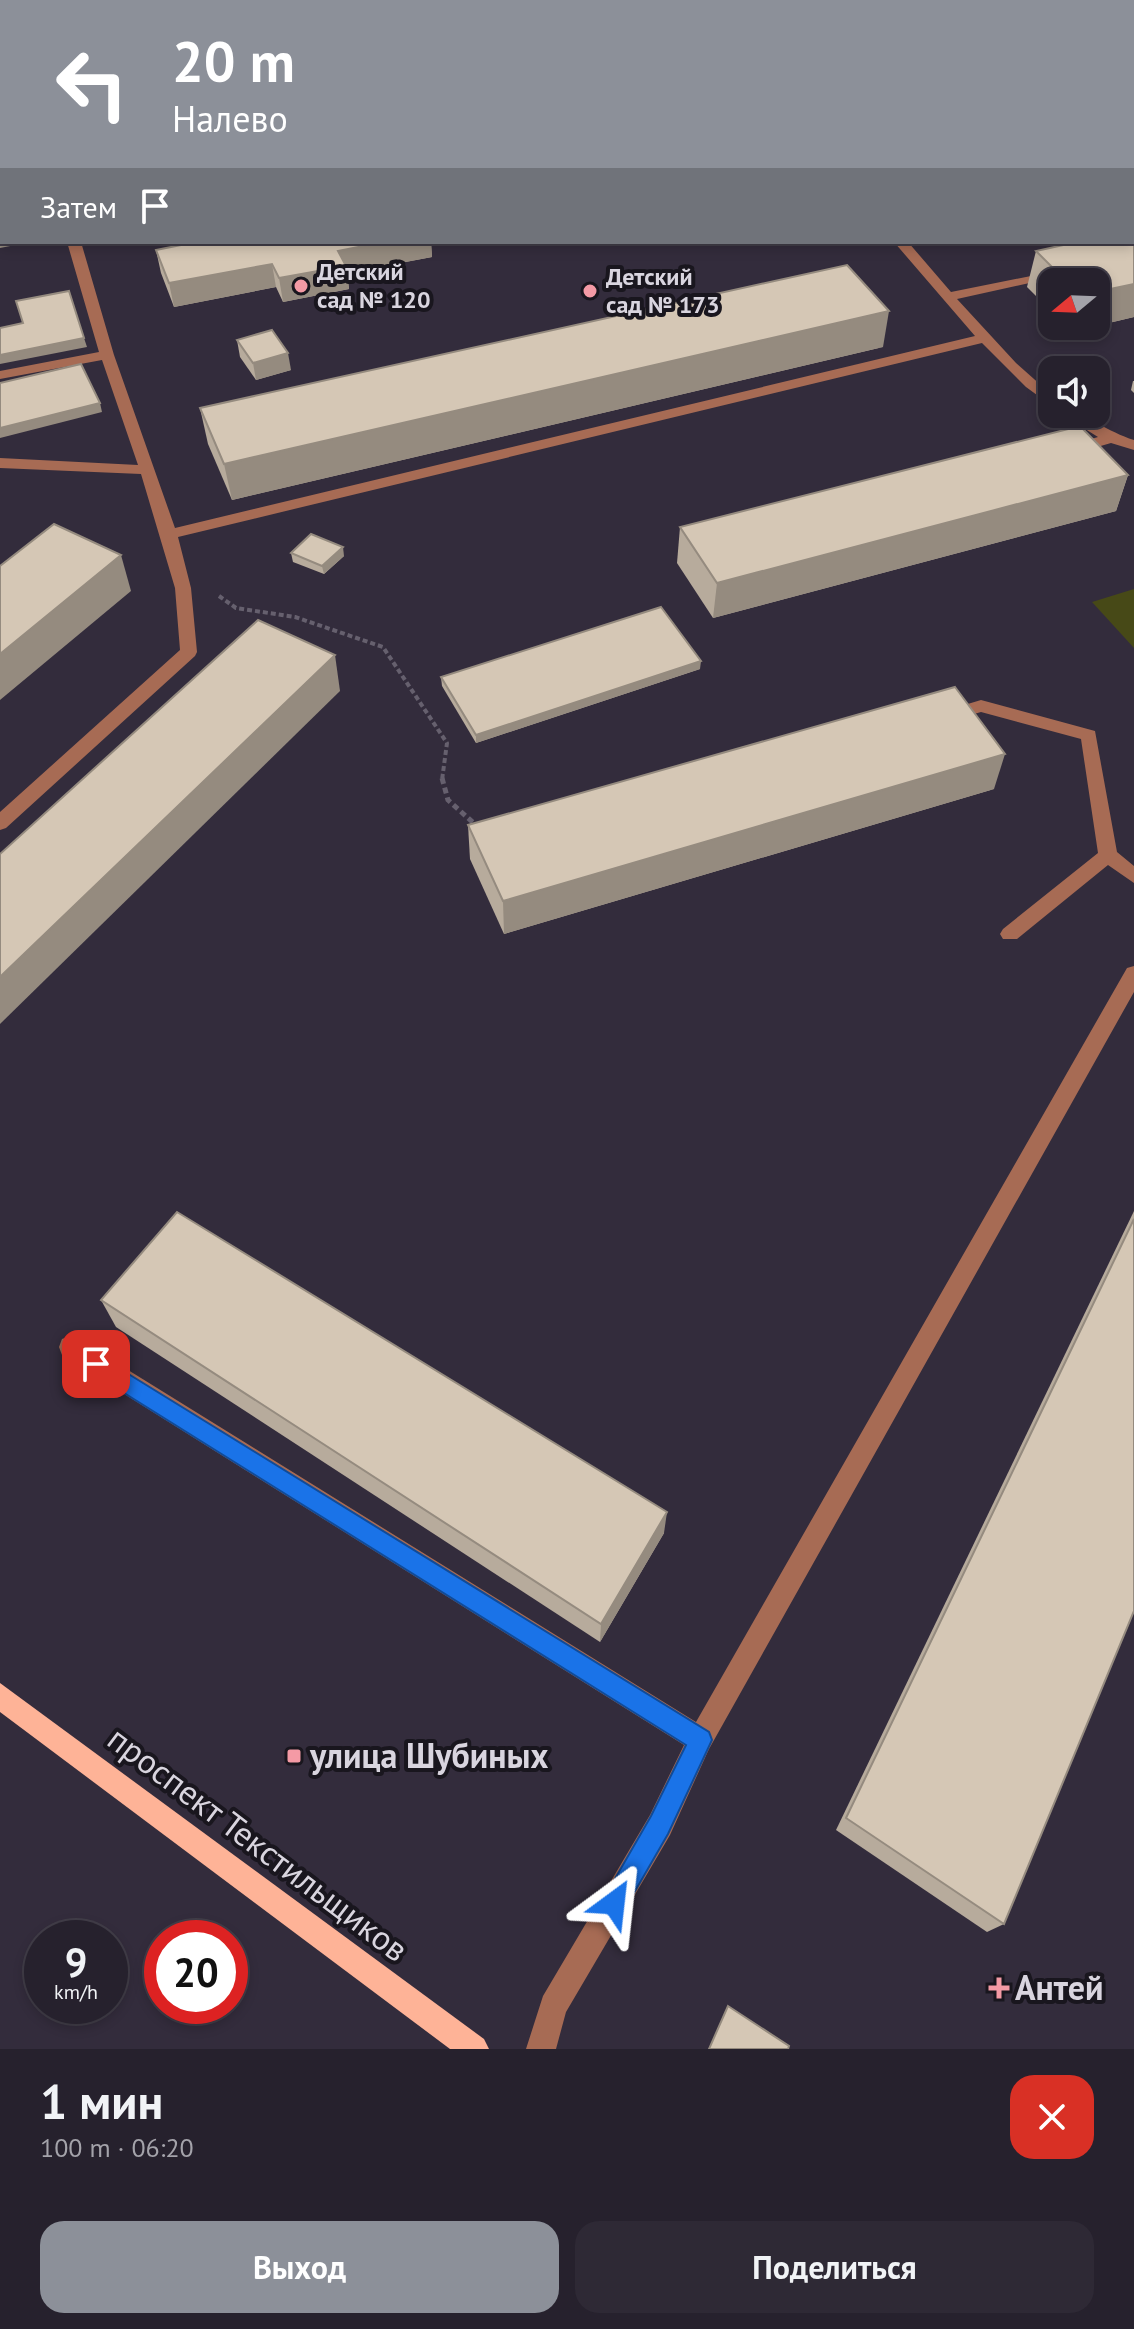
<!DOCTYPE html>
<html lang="ru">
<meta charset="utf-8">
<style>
body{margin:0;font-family:"PT Sans",sans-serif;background:#2e2935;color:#f1f3f6;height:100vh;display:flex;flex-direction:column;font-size:30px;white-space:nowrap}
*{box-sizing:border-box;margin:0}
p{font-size:26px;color:#a4a3aa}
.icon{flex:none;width:44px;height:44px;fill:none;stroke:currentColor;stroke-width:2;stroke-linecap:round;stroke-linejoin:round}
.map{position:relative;height:2049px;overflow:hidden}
.panel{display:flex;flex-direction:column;background:#26212d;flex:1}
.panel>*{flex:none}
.banner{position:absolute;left:0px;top:0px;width:1134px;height:244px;box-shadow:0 4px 12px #0003,0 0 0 2px #423e49;background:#8c9099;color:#fff;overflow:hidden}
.needle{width:52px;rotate:251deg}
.buttons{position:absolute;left:1038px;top:268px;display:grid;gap:16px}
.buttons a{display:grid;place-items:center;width:72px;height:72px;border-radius:16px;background:#26212d;box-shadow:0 4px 12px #0003,0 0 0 2px #423e49;font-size:40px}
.speed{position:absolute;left:24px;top:1920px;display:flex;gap:16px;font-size:40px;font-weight:700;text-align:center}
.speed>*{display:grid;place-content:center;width:104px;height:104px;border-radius:50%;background:#26212d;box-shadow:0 4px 12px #0003,0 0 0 2px #423e49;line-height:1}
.speed small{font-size:20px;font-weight:400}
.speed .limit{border:12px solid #d22;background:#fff;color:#111}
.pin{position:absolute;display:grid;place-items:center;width:68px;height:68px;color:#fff;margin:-34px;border-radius:16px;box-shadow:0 4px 12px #0006}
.me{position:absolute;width:88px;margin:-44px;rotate:30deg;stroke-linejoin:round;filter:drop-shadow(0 0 6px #0008)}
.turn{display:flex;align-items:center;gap:28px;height:168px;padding:0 40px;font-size:36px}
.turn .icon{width:104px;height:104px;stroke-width:2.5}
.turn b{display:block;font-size:56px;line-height:68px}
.then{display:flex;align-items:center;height:76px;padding:0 40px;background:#0003;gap:16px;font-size:30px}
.round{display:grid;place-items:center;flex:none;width:84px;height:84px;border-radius:24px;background:#2e2935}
.headline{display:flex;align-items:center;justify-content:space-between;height:136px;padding:0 40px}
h1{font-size:48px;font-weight:800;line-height:60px}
.cta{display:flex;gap:16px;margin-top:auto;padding:16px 40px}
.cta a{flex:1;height:92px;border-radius:24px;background:#8c9099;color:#fff;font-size:32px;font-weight:800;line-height:92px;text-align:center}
.cta a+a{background:#2e2935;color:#f1f3f6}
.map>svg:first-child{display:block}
.green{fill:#474917}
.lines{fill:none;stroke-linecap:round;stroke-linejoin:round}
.path-far1{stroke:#66606e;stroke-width:4;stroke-dasharray:5 3;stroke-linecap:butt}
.path{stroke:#66606e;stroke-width:5;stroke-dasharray:6 4;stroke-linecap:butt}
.minor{fill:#a76b54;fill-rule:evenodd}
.major{fill:#feb397;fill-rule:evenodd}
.wall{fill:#b7ab9c}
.shaded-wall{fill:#958b7f}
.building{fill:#d5c7b5;stroke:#958b7f;stroke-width:2}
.route{fill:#1a73e8;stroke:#114b97;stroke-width:2}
.poi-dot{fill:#f49aa5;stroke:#19161e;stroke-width:3}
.labels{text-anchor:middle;stroke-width:8;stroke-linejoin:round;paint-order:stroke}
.far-poi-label{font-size:24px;font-weight:bold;fill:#d9d5df;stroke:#19161e;text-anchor:start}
.near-poi-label{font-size:34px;font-weight:bold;fill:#d9d5df;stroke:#19161e;text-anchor:start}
.near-street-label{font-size:34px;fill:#d9d5df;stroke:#19161e}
</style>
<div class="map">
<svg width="1134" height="2049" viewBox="0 0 1134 2049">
<rect width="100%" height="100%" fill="#332c3c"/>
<polygon class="green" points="1134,589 1134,648 1092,602"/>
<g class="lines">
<polyline class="path-far1" points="219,596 236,608 295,617 383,647 447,743 442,780"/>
<polyline class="path" points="442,778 448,800 478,827"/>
<g class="minor">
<polygon points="684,0 694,0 695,2 685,2"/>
<rect x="0" y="4" width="2" height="11"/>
<polygon points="67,242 81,242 114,355 175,528 975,336 894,242 908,242 951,292 1061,270 1061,276 957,299 1016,363 1052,395 1052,406 1026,387 982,343 178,537 191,588 197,652 195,656 6,828 0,830 0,812 180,650 175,588 141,474 0,468 0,458 138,465 102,360 0,379 0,371 99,352"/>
<path d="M1061,414C1088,414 1108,432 1134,440V450L1111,443L1073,454L1068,452V446L1098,437Z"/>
<polygon points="981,700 1095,731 1117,852 1134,866 1134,883 1108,865 1017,939 1003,939 1000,934 1003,929 1098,853 1081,739 981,712 947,722 938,716 941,712"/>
<polygon points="1134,966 1134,992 709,1749 670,1835 566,2012 556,2049 526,2049 543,1996 650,1815 684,1745 62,1355 59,1347 62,1339 70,1336 78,1339 696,1722 1127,968"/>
</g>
<polygon class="major" points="0,1683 484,2039 489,2049 450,2049 0,1712"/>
</g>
<g class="wall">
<polygon points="719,0 777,0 777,2 721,2"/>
<polygon points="1134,229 1134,317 1096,326 1096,282 1052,282 1052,312 1027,287 1036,251"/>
<polygon points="196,242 431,242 432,257 347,273 349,289 283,302 276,287 174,307 161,273 156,250"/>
<polygon points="237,340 291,370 256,380 240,357"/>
<polygon points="883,347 232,500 208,444 200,408"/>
<polygon points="1133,381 1134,381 1134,393 1131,390"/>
<polygon points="1128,475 1116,511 713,618 677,563 680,527"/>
<polygon points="291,553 344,556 324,574 293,562"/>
<polygon points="700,669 476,743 442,686 441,677"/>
<polygon points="994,789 504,934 470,859 468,825"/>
<polygon points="1134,1211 1134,1611 1004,1924 987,1932 836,1830"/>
<polygon points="101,1300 664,1533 600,1642 116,1327"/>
</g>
<g class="shaded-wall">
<polygon points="212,0 310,0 310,2 199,2"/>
<rect x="313" y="0" width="49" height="2"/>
<rect x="731" y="0" width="46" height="2"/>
<polygon points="1076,0 1134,0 1134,21 1132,22 1132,2 1065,2"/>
<polygon points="1134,79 1134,112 1132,112 1132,80"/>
<polygon points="2,210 2,242 31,242 0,248 0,211"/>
<polygon points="384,242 431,242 432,257 347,273 349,289 283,302 279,278 338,251"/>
<polygon points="272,264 276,287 174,307 169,283"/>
<polygon points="1134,284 1134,317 1096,326 1096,292"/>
<polygon points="889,311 883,347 232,500 224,464"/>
<polygon points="1073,326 1095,326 1072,331"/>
<polygon points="84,338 87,347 0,364 0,355"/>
<polygon points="288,353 291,370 256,380 253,363"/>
<polygon points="100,403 102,412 0,438 0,428"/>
<polygon points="1128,475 1116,511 713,618 717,583"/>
<polygon points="343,547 344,556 324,574 322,566"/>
<polygon points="121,555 131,591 0,700 0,654"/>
<polygon points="335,655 340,691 0,1024 0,977"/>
<polygon points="701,661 700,669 476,743 476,735"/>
<polygon points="1005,754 994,789 504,934 503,901"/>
<polygon points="667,1512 664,1533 600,1642 601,1624"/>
</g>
<g class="building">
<polygon points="179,0 212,0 199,2 180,2"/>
<polygon points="918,0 1076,0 1065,2 907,2"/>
<polygon points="1132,35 1134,35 1134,79 1132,80"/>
<polygon points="2,167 2,210 0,211 0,168"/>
<polygon points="1134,229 1134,284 1096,292 1096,282 1067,282 1036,251 1077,242 1132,242 1132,230"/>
<polygon points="196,242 384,242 338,251 346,266 279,278 272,264 169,283 156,250"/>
<polygon points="847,265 889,311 224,464 200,408"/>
<polygon points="69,291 84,338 0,355 0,328 23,323 16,301"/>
<polygon points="272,330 288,353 253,363 237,340"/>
<polygon points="81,364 100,403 0,428 0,383"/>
<polygon points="1080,426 1128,475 717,583 680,527"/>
<polygon points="54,524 121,555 0,654 0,566"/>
<polygon points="311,534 343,547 322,566 291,553"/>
<polygon points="661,607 701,661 476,735 441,677"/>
<polygon points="258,620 335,655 0,977 0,854"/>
<polygon points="955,687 1005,754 503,901 468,825"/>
<polygon points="177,1212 667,1512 601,1624 101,1300"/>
<polygon points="1134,1219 1134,1611 1004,1924 846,1818"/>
<polygon points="728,2006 789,2046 788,2049 709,2049"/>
</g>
<polygon class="route" points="96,1354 709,1732 712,1740 668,1834 623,1912 614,1915 605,1912 601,1903 651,1816 686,1745 89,1371 86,1364 89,1357"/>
<g class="poi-dot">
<circle cx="301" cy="286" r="8"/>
<circle cx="590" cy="291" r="8"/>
<rect x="286" y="1748" width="16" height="16" rx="4"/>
<path d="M995 1976h8v8h8v8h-8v8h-8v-8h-8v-8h8z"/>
</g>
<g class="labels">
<g class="far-poi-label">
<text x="317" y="280">Детский<tspan x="317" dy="28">сад № 120</tspan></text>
<text x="606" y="285">Детский<tspan x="606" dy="28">сад № 173</tspan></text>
</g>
<g class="near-poi-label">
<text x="310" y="1768">улица Шубиных</text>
<text x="1015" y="2000">Антей</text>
</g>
<g class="near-street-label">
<text transform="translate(258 1844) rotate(37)" y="12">проспект Текстильщиков</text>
</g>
</g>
</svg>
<div class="buttons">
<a><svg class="needle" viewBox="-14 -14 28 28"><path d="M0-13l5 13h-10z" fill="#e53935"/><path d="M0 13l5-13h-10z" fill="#a4a3aa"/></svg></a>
<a><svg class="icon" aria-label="sound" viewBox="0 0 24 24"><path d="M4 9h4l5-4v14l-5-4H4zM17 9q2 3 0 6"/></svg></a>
</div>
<div class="speed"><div>9<small>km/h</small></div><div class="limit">20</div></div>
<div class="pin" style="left:96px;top:1364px;background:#d93025"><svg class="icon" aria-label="arrive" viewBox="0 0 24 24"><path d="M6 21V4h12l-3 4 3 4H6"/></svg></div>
<svg class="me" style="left:614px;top:1903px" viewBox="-20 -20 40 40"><path d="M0-17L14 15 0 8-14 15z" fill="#1a73e8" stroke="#fff" stroke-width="4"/></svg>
<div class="banner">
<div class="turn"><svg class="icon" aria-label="left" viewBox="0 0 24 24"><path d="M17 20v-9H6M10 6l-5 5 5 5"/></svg><div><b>20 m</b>Налево</div></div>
<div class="then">Затем<svg class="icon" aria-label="arrive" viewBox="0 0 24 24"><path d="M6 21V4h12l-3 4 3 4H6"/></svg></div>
</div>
</div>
<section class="panel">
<div class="headline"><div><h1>1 мин</h1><p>100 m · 06:20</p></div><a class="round" style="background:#d93025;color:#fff"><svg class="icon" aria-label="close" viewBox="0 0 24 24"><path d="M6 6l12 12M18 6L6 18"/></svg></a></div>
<div class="cta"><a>Выход</a><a>Поделиться</a></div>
</section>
